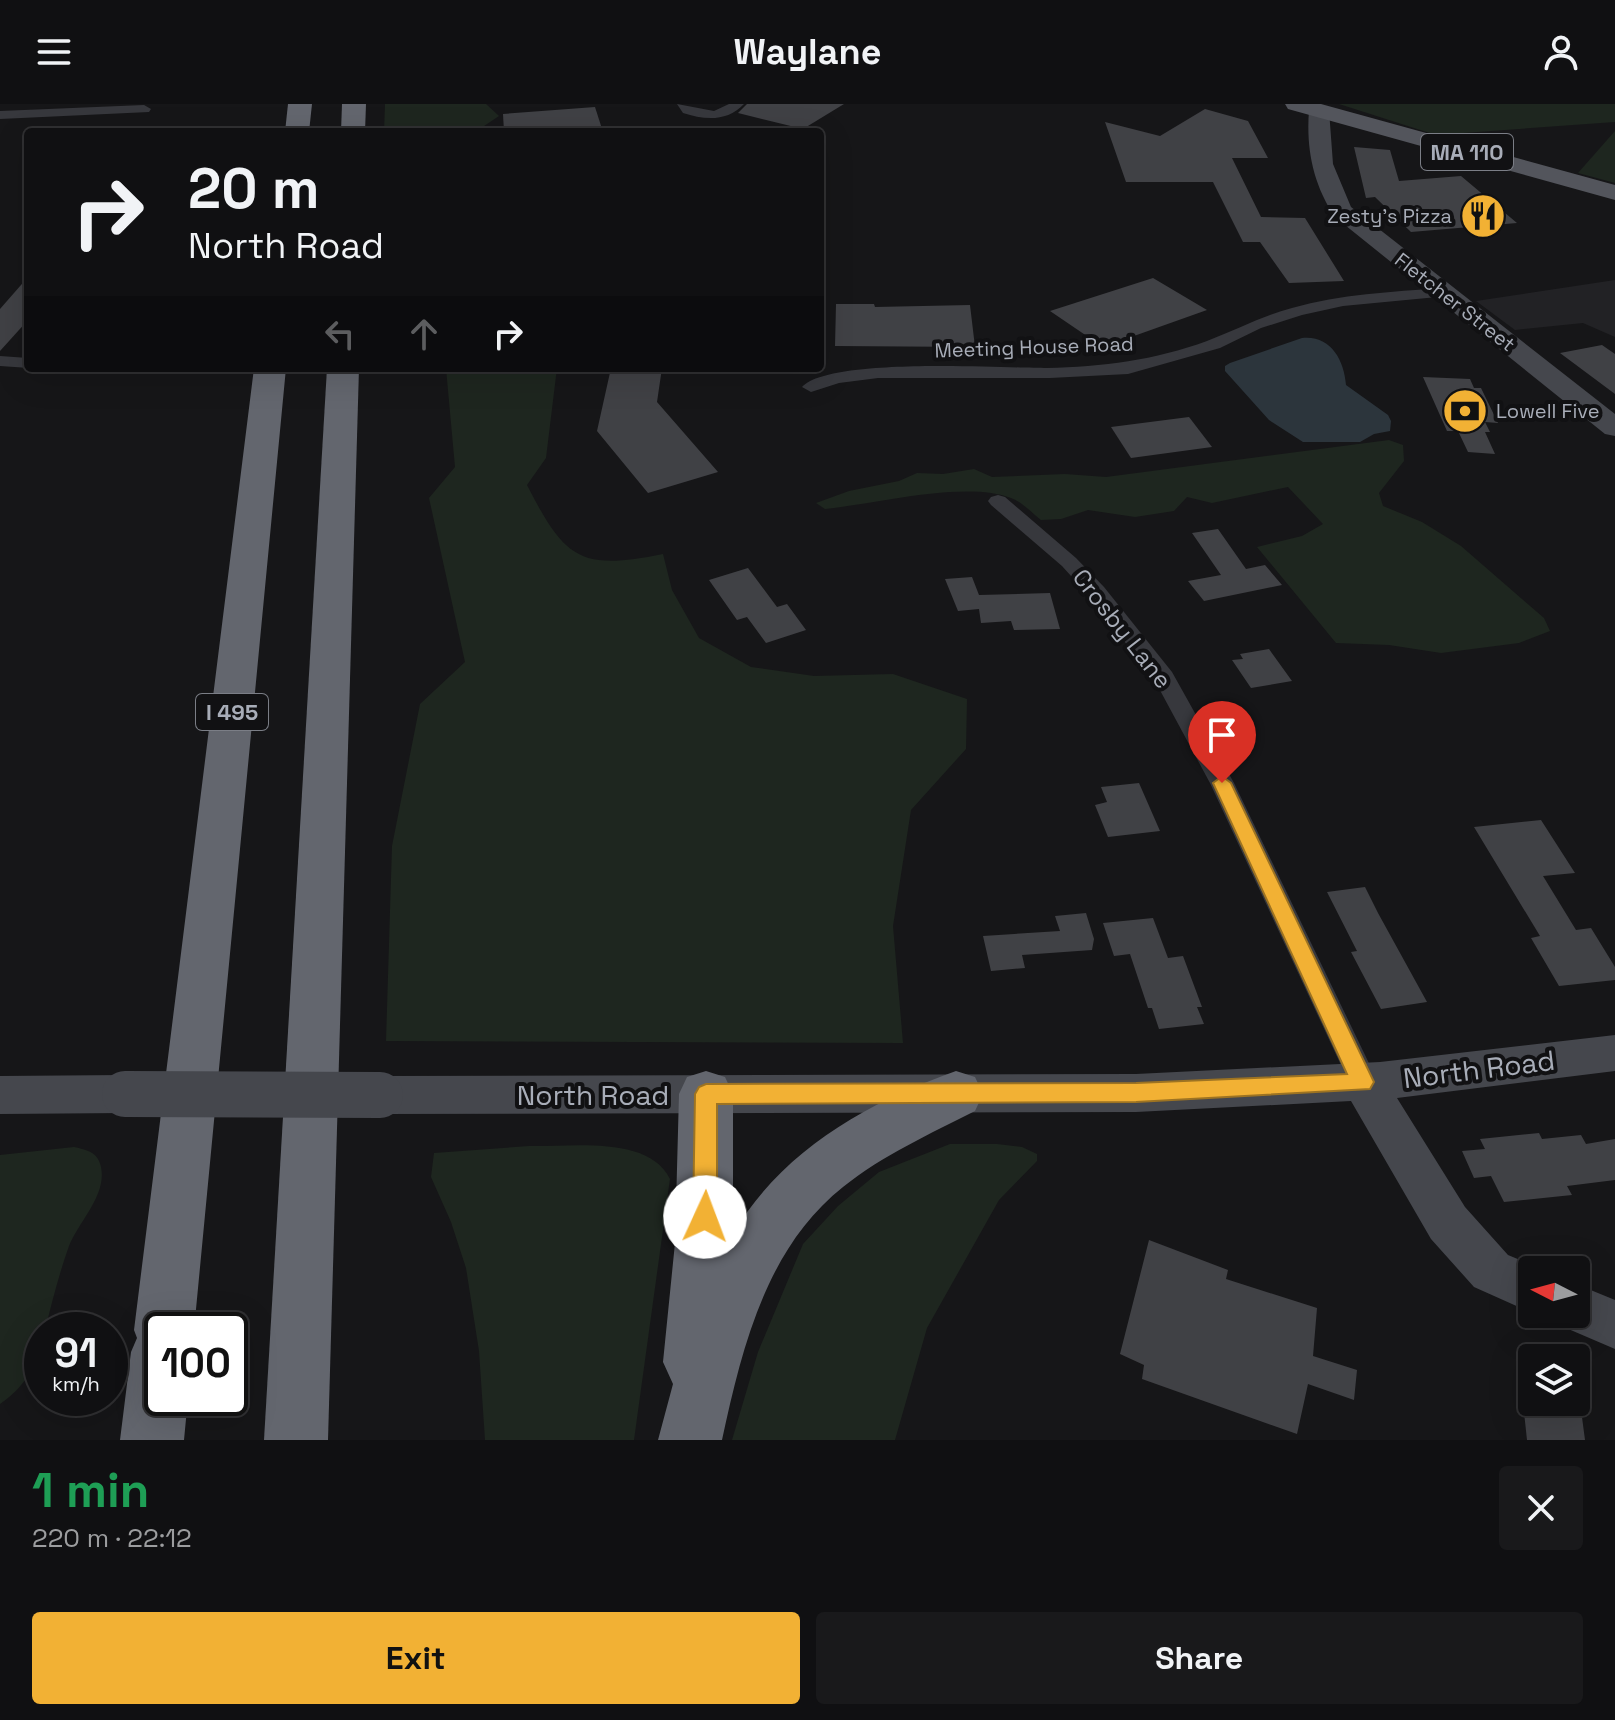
<!DOCTYPE html>
<meta charset="utf-8">
<style>
body{margin:0;font-family:"Space Grotesk",sans-serif;background:#19191b;color:#f1f3f6;height:100vh;display:flex;flex-direction:column;font-size:30px;white-space:nowrap}
*{box-sizing:border-box;margin:0}
p{font-size:26px;color:#9c9d9f}
.icon{flex:none;width:44px;height:44px;fill:none;stroke:currentColor;stroke-width:2;stroke-linecap:round;stroke-linejoin:round}
.map{position:relative;height:1336px;overflow:hidden}
.drawer{display:flex;flex-direction:column;background:#101012;flex:1}
.drawer>*{flex:none}
.top-card{position:absolute;left:24px;top:24px;width:800px;height:244px;border-radius:8px;box-shadow:0 8px 32px #0002,0 0 0 2px #303032;background:#101012;color:#f1f3f6;overflow:hidden}
.needle{width:52px;rotate:276deg}
.buttons{position:absolute;left:1518px;top:1152px;display:grid;gap:16px}
.buttons a{display:grid;place-items:center;width:72px;height:72px;border-radius:8px;background:#101012;box-shadow:0 8px 32px #0002,0 0 0 2px #303032;font-size:40px}
.speed{position:absolute;left:24px;top:1208px;display:flex;gap:16px;font-size:40px;font-weight:700;text-align:center}
.speed>*{display:grid;place-content:center;width:104px;height:104px;border-radius:50%;background:#101012;box-shadow:0 8px 32px #0002,0 0 0 2px #303032;line-height:1}
.speed small{font-size:20px;font-weight:400}
.speed .limit{border:4px solid #111;border-radius:12px;background:#fff;color:#111}
.pin{position:absolute;display:grid;place-items:center;width:68px;height:68px;color:#fff;margin:-82px -34px;border-radius:50% 50% 50% 0;rotate:-45deg;box-shadow:0 0 8px #0007}
.pin .icon{rotate:45deg}
.me{position:absolute;width:88px;margin:-44px;rotate:2deg;stroke-linejoin:round;filter:drop-shadow(0 0 6px #0008)}
.turn{display:flex;align-items:center;gap:28px;height:168px;padding:0 32px;font-size:36px}
.turn .icon{width:104px;height:104px;stroke-width:2.5}
.turn b{display:block;font-size:56px;line-height:68px}
.lanes{display:flex;align-items:center;height:76px;padding:0 32px;background:#0003;justify-content:center;gap:40px;direction:ltr}
.lanes .off{opacity:.35}
.round{display:grid;place-items:center;flex:none;width:84px;height:84px;border-radius:8px;background:#19191b}
.headline{display:flex;align-items:center;justify-content:space-between;height:136px;padding:0 32px}
h1{font-size:48px;font-weight:600;line-height:60px;color:#1e9e55}
.primary-button{display:flex;gap:16px;margin-top:auto;padding:16px 32px}
.primary-button a{flex:1;height:92px;border-radius:8px;background:#f2b134;color:#111;font-size:32px;font-weight:600;line-height:92px;text-align:center}
.primary-button a+a{background:#19191b;color:#f1f3f6}
header{display:flex;justify-content:space-between;align-items:center;height:104px;padding:0 32px;background:#101012;font-size:36px;font-weight:600}
.map>svg:first-child{display:block}
.built{fill:#222225}
.green{fill:#1e261f}
.water{fill:#2c353c}
.building{fill:#404145}
.lines{fill:none;stroke-linecap:round;stroke-linejoin:round}
.street{fill:#37383d;fill-rule:evenodd}
.secondary{fill:#45474d;fill-rule:evenodd}
.primary{fill:#53555c;fill-rule:evenodd}
.highway{fill:#63666e;fill-rule:evenodd}
.secondary-bridge{stroke:#45474d;stroke-width:46}
.route{fill:#f2b134;stroke:#9d7322;stroke-width:2}
.labels{text-anchor:middle;stroke-width:8;stroke-linejoin:round;paint-order:stroke}
.far-poi-label{font-size:20px;fill:#a8adb8;stroke:#111113;text-anchor:end}
.far-street-label{font-size:20px;fill:#a8adb8;stroke:#111113}
.shield{fill:#111113;stroke:#7b7e86;stroke-width:2}
.shield-label{font-size:22px;font-weight:bold;fill:#a8adb8}
.street-label{font-size:24px;fill:#a8adb8;stroke:#111113}
.near-street-label{font-size:28px;fill:#a8adb8;stroke:#111113}
</style>
<header><svg class="icon" aria-label="menu" viewBox="0 0 24 24"><path d="M4 6h16M4 12h16M4 18h16"/></svg>Waylane<svg class="icon" aria-label="person" viewBox="0 0 24 24"><circle cx="12" cy="8" r="4"/><path d="M4 21q1-7 8-7t8 7"/></svg></header>
<div class="map">
<svg width="1615" height="1336" viewBox="0 0 1615 1336">
<rect width="100%" height="100%" fill="#161618"/>
<polygon class="built" points="1615,176 1615,233 1583,219 1515,226 1476,197"/>
<g class="green">
<polygon points="385,0 486,0 499,12 475,28 384,28"/>
<polygon points="1339,0 1615,0 1615,18 1436,31"/>
<polygon points="1615,27 1615,79 1578,69"/>
<path d="M446,264H557L546,354L527,381C565,455 580,467 663,450L672,486L699,534L751,563L814,572L893,570L967,595L966,645L911,706L893,822L903,939L386,937L392,742L420,600L465,558L429,394L455,363Z"/>
<path d="M1389,336L1403,341L1404,357L1379,389L1383,402L1422,418L1461,442L1544,514L1550,527L1519,539L1441,549L1389,541L1336,539L1257,443L1302,432L1323,420L1288,383L1212,399L1187,393L1174,407L1135,413L1088,406L1061,415L1041,416C1032,409 1022,398 1011,394C967,376 874,400 825,405L816,399L849,387L899,377L917,369L943,370L974,365L992,373L1065,370L1106,373Z"/>
<polygon points="950,1040 997,1040 1022,1043 1037,1050 1037,1057 999,1096 927,1224 895,1336 732,1336 758,1248 803,1140 838,1102 879,1068"/>
<path d="M529,1042C571,1043 649,1031 670,1075L634,1336H485L479,1247L466,1164L451,1118L431,1073L434,1049Z"/>
<path d="M74,1043C87,1046 98,1048 101,1063C107,1091 79,1117 69,1142C59,1170 52,1198 45,1226H42C42,1257 25,1283 0,1300V1051Z"/>
</g>
<path class="water" d="M1302,234C1330,231 1344,255 1346,281L1388,311L1391,317L1390,327L1374,330L1360,338H1303L1269,316L1225,267V262L1230,259Z"/>
<g class="building">
<polygon points="747,0 844,0 803,25 738,9"/>
<polygon points="595,3 603,28 504,28 503,10"/>
<polygon points="1205,5 1248,17 1268,54 1232,54 1261,113 1305,114 1344,177 1289,179 1260,138 1243,138 1213,78 1126,78 1105,18 1160,32"/>
<polygon points="1354,43 1390,46 1399,77 1461,72 1517,119 1411,128 1375,93 1366,94"/>
<polygon points="28,173 28,216 0,247 0,205"/>
<polygon points="1153,174 1207,206 1103,243 1050,207"/>
<polygon points="836,200 874,200 875,203 970,201 975,243 835,242"/>
<polygon points="1602,241 1615,250 1615,290 1560,249"/>
<polygon points="611,264 662,264 657,298 718,368 648,389 597,327"/>
<polygon points="1423,273 1470,275 1474,284 1481,284 1498,319 1485,318 1490,328 1485,328 1495,350 1468,348 1458,327 1447,327"/>
<polygon points="1189,313 1212,343 1131,354 1111,323"/>
<polygon points="1218,425 1246,465 1265,461 1282,481 1204,497 1188,477 1221,471 1192,429"/>
<polygon points="748,464 777,503 787,500 806,526 766,539 747,513 737,516 709,476"/>
<polygon points="972,473 979,491 1050,489 1060,525 1014,526 1011,517 981,519 979,505 958,507 945,475"/>
<polygon points="1269,545 1292,577 1251,584 1232,556 1243,555 1240,550"/>
<polygon points="1139,679 1160,727 1108,733 1095,701 1107,698 1101,683"/>
<polygon points="1541,716 1575,769 1543,772 1576,826 1591,824 1615,863 1615,876 1559,882 1531,834 1540,832 1474,723"/>
<polygon points="1365,783 1378,809 1427,898 1381,905 1351,848 1357,847 1327,788"/>
<polygon points="1086,809 1094,835 1092,846 1022,851 1025,864 991,867 983,832 1060,827 1055,812"/>
<polygon points="1153,814 1168,854 1183,852 1202,903 1197,903 1204,920 1159,925 1152,904 1148,904 1130,850 1114,852 1103,819"/>
<polygon points="1539,1029 1542,1035 1581,1031 1586,1040 1615,1035 1615,1076 1567,1082 1572,1091 1504,1098 1491,1072 1474,1074 1462,1047 1485,1045 1480,1035"/>
<polygon points="1149,1136 1228,1166 1226,1175 1317,1204 1313,1252 1357,1266 1354,1296 1308,1280 1297,1330 1142,1275 1144,1261 1120,1250"/>
<polygon points="1532,1298 1580,1298 1585,1336 1527,1336 1524,1308 1533,1310"/>
</g>
<g class="lines">
<g class="street">
<path d="M677,0L714,7L729,0H744C727,18 705,16 683,9Z"/>
<polygon points="144,1 151,5 149,8 0,15 0,7"/>
<path d="M1442,184L1448,186V192L1343,202L1302,211L1261,224L1220,244L1128,270L1050,274H878L839,279L811,288L802,283C830,253 1001,264 1047,264C1102,263 1155,256 1207,237C1236,226 1262,212 1292,204C1341,190 1391,188 1442,184Z"/>
<polygon points="0,252 28,254 29,264 0,262"/>
<polygon points="998,391 1005,393 1076,454 1104,483 1172,568 1234,679 1378,978 1373,987 1363,991 1353,987 1210,679 1155,577 1090,493 1062,462 991,401 988,397 991,393"/>
</g>
<g class="secondary">
<path d="M1319,0L1329,6L1333,60L1351,103L1615,310V332L1605,330L1335,113C1313,80 1306,45 1309,6Z"/>
<polygon points="1615,931 1615,967 1397,994 1465,1103 1508,1151 1544,1166 1532,1166 1532,1209 1474,1183 1431,1135 1351,997 1136,1008 380,1010 364,1005 358,991 364,977 380,972 1136,970 1380,958"/>
<polygon points="125,971 140,976 147,990 140,1004 125,1009 0,1010 0,972"/>
<polygon points="1576,1180 1615,1196 1615,1245 1559,1221 1554,1210 1576,1210"/>
</g>
<polygon class="primary" points="1285,0 1321,0 1615,81 1615,96 1288,5"/>
<g class="highway">
<polygon points="288,0 312,0 309,28 285,28"/>
<polygon points="342,0 366,0 365,28 341,28"/>
<polygon points="254,264 286,264 194,1226 162,1226 162,1294 188,1294 184,1336 120,1336 131,1248 137,1234 134,1226"/>
<polygon points="327,264 359,264 328,1336 264,1336"/>
<path d="M706,967L725,973L733,990V1130C781,1047 868,998 956,967L975,973L983,990L975,1007C930,1030 883,1051 843,1083C766,1144 742,1244 722,1336H658L673,1280L663,1258L675,1139L679,990L687,973Z"/>
</g>
<polyline class="secondary-bridge" points="125,990 380,991"/>
</g>
<polygon class="route" points="1222,672 1231,679 1374,978 1370,985 1136,998 717,1000 717,1113 713,1121 705,1124 697,1121 693,1113 695,990 699,983 706,980 1136,979 1347,970 1213,679"/>
<defs>
<g id="restaurant-disc" transform="scale(2.3)"><circle r="9.5" fill="#f2b134" stroke="#111113"/><path d="M-5-6h1v4h1v-4h1v4h1v-4h1v5L-1.5 .5V6h-2V.5L-5-1ZM5-6V6H3V1.5H1.5Q1.5-4 5-6Z" fill="#111"/></g>
<g id="bank-disc" transform="scale(2.3)"><circle r="9.5" fill="#f2b134" stroke="#111113"/><path d="M-6-4H6V4H-6ZM0-2.3a2.3 2.3 0 1 0 0 4.6a2.3 2.3 0 1 0 0-4.6Z" fill="#111"/></g>
</defs>
<g fill-rule="evenodd">
<use href="#restaurant-disc" x="1483" y="112"/>
<use href="#bank-disc" x="1465" y="307"/>
</g>
<g class="labels">
<g class="far-poi-label">
<text x="1452" y="119">Zesty's Pizza</text>
<text x="1496" y="314" text-anchor="start">Lowell Five</text>
</g>
<g class="far-street-label">
<text transform="translate(1455 198) rotate(38)" y="7">Fletcher Street</text>
<text transform="translate(1034 243) rotate(-2)" y="7">Meeting House Road</text>
</g>
<g class="shield">
<rect x="1421" y="30" width="92" height="36" rx="6"/>
<rect x="196" y="590" width="72" height="36" rx="6"/>
</g>
<g class="shield-label">
<text x="1467" y="56">MA 110</text>
<text x="232" y="616">I 495</text>
</g>
<g class="street-label">
<text transform="translate(1122 525) rotate(52)" y="8">Crosby Lane</text>
</g>
<g class="near-street-label">
<text transform="translate(1479 965) rotate(-7)" y="10">North Road</text>
<text x="593" y="1001">North Road</text>
</g>
</g>
</svg>
<div class="buttons">
<a><svg class="needle" viewBox="-14 -14 28 28"><path d="M0-13l5 13h-10z" fill="#e53935"/><path d="M0 13l5-13h-10z" fill="#9c9d9f"/></svg></a>
<a><svg class="icon" aria-label="layers" viewBox="0 0 24 24"><path d="M12 4l9 5-9 5-9-5zM3 14l9 5 9-5"/></svg></a>
</div>
<div class="speed"><div>91<small>km/h</small></div><div class="limit">100</div></div>
<div class="pin" style="left:1222px;top:679px;background:#d93025"><svg class="icon" aria-label="arrive" viewBox="0 0 24 24"><path d="M6 21V4h12l-3 4 3 4H6"/></svg></div>
<svg class="me" style="left:705px;top:1113px" viewBox="-20 -20 40 40"><circle r="19" fill="#fff"/><path d="M0-13L10 11 0 6-10 11z" fill="#f2b134"/></svg>
<div class="top-card">
<div class="turn"><svg class="icon" aria-label="right" viewBox="0 0 24 24"><path d="M7 20v-9h11M14 6l5 5-5 5"/></svg><div><b>20 m</b>North Road</div></div>
<div class="lanes"><svg class="icon off" aria-label="left" viewBox="0 0 24 24"><path d="M17 20v-9H6M10 6l-5 5 5 5"/></svg><svg class="icon off" aria-label="ahead" viewBox="0 0 24 24"><path d="M12 20V5M6 11l6-6 6 6"/></svg><svg class="icon" aria-label="right" viewBox="0 0 24 24"><path d="M7 20v-9h11M14 6l5 5-5 5"/></svg></div>
</div>
</div>
<section class="drawer">
<div class="headline"><div><h1>1 min</h1><p>220 m · 22:12</p></div><a class="round"><svg class="icon" aria-label="close" viewBox="0 0 24 24"><path d="M6 6l12 12M18 6L6 18"/></svg></a></div>
<div class="primary-button"><a>Exit</a><a>Share</a></div>
</section>
